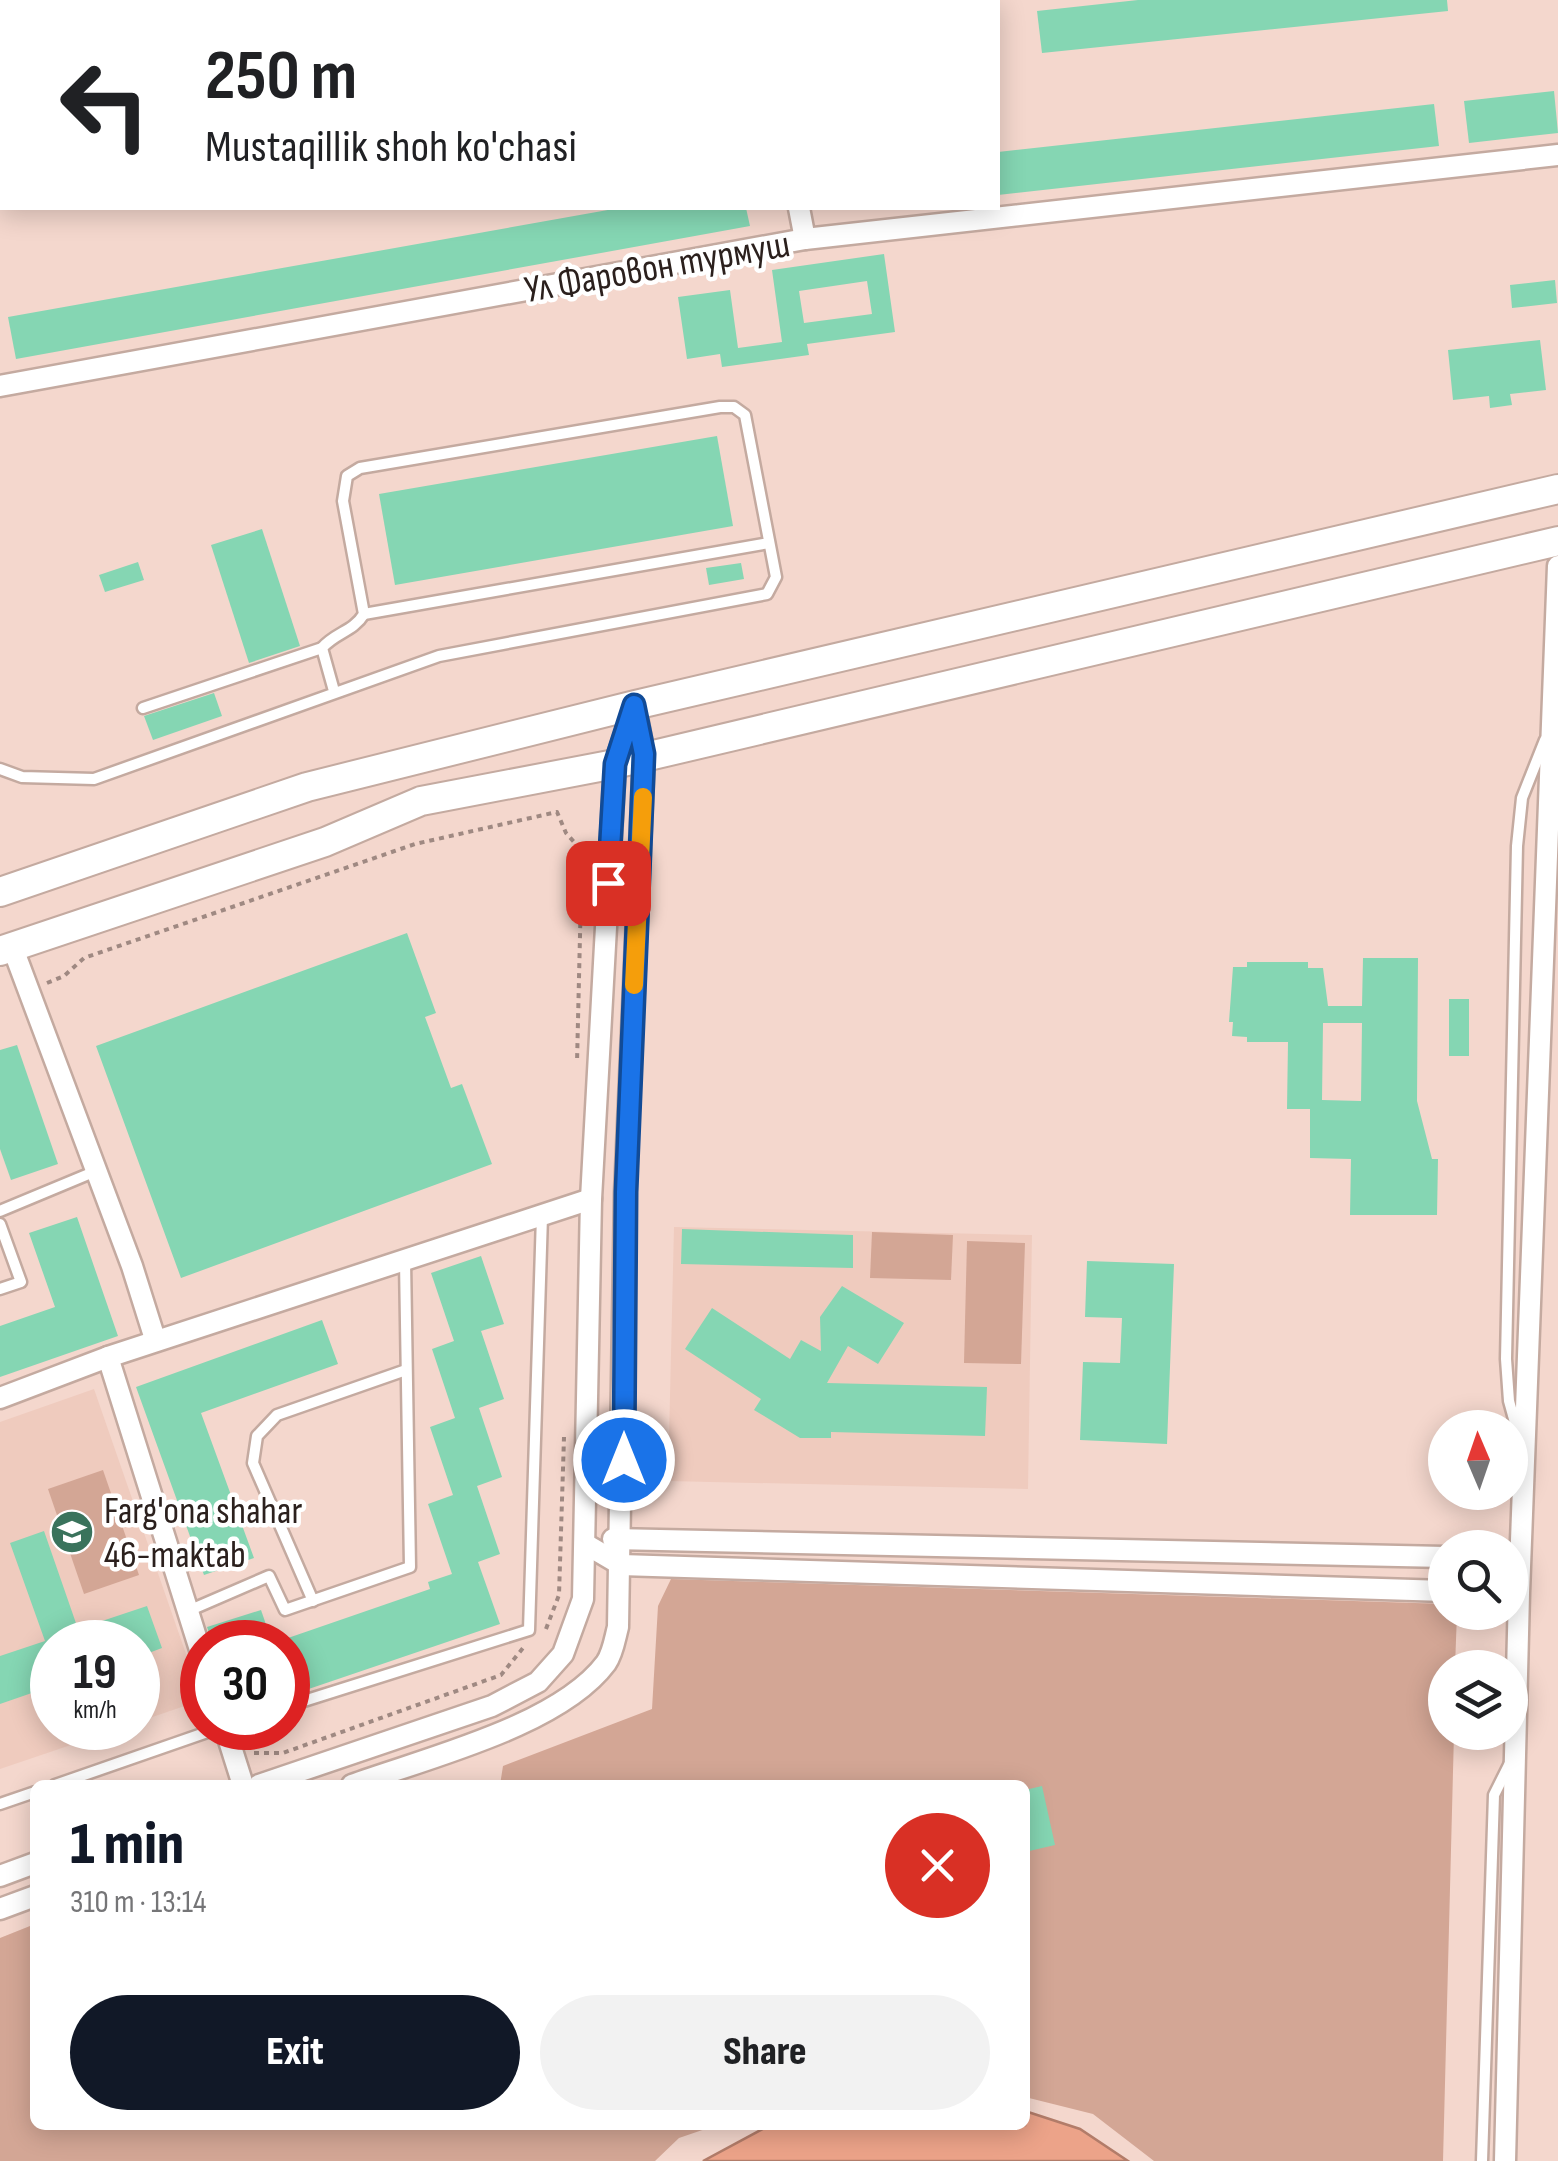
<!DOCTYPE html>
<meta charset="utf-8">
<style>
body{margin:0;font-family:"Sofia Sans Condensed",sans-serif;background:#f2f2f2;color:#202124;height:100vh;display:flex;flex-direction:column;font-size:38px;white-space:nowrap}
*{box-sizing:border-box;margin:0}
p{font-size:32px;color:#757577}
.icon{flex:none;width:55px;height:55px;fill:none;stroke:currentColor;stroke-width:2;stroke-linecap:round;stroke-linejoin:round}
.map{position:relative;flex:1;overflow:hidden}
.panel{position:absolute;left:30px;top:1780px;width:1000px;height:350px;display:flex;flex-direction:column;background:#fff;border-radius:15px;box-shadow:0 5px 25px #0003}
.panel>*{flex:none}
.guide{position:absolute;left:0px;top:0px;width:1000px;height:210px;box-shadow:0 5px 25px #0003;background:#fff;color:#202124;overflow:hidden}
.needle{width:65px;rotate:358deg}
.fabs{position:absolute;left:1428px;top:1410px;display:grid;gap:20px}
.fabs a{display:grid;place-items:center;width:100px;height:100px;border-radius:50%;background:#fff;box-shadow:0 5px 25px #0003;font-size:50px}
.speed{position:absolute;left:30px;top:1620px;display:flex;gap:20px;font-size:50px;font-weight:700;text-align:center}
.speed>*{display:grid;place-content:center;width:130px;height:130px;border-radius:50%;background:#fff;box-shadow:0 5px 25px #0003;line-height:1}
.speed small{font-size:25px;font-weight:400}
.speed .limit{border:15px solid #d22;background:#fff;color:#111}
.pin{position:absolute;display:grid;place-items:center;width:85px;height:85px;color:#fff;margin:-42px;border-radius:20px;box-shadow:0 5px 15px #0006}
.me{position:absolute;width:110px;margin:-55px;rotate:0deg;stroke-linejoin:round;filter:drop-shadow(0 0 8px #0008)}
.turn{display:flex;align-items:center;gap:35px;height:210px;padding:0 40px;font-size:45px}
.turn .icon{width:130px;height:130px;stroke-width:2.5}
.turn b{display:block;font-size:70px;line-height:85px}
.round{display:grid;place-items:center;flex:none;width:105px;height:105px;border-radius:52px;background:#f2f2f2}
.overview{display:flex;align-items:center;justify-content:space-between;height:170px;padding:0 40px}
h1{font-size:60px;font-weight:800;line-height:75px;color:#111827}
.cta{display:flex;gap:20px;margin-top:auto;padding:20px 40px}
.cta a{flex:1;height:115px;border-radius:60px;background:#111827;color:#fff;font-size:40px;font-weight:800;line-height:115px;text-align:center}
.cta a+a{background:#f2f2f2;color:#202124}
.map>svg:first-child{display:block}
.built{fill:#efcbbe}
.green{fill:#d3a695}
.water{fill:#eca389;stroke:#b27c69;stroke-width:2.5}
.building{fill:#85d6b3;fill-rule:evenodd}
.lines{fill:none;stroke-linecap:round;stroke-linejoin:round}
.lane-casing{stroke:#c4aaa0;stroke-width:15}
.street-casing{stroke:#c4aaa0;stroke-width:25}
.secondary-casing{stroke:#c4aaa0;stroke-width:32}
.path{stroke:#9f8982;stroke-width:4;stroke-dasharray:5 5;stroke-linecap:butt}
.lane{stroke:#fff;stroke-width:10}
.street{stroke:#fff;stroke-width:20}
.secondary{stroke:#fff;stroke-width:28}
.route-casing{stroke:#114b97;stroke-width:25}
.route{stroke:#1a73e8;stroke-width:18}
.slow{stroke:#f59e0b;stroke-width:18}
.labels{text-anchor:middle;stroke-width:9;stroke-linejoin:round;paint-order:stroke}
.street-label{font-size:38px;fill:#2b201d;stroke:#fff}
.poi-label{font-size:38px;fill:#2b201d;stroke:#fff;text-anchor:start}
</style>
<div class="map">
<svg width="1558" height="2161" viewBox="0 0 1558 2161">
<rect width="100%" height="100%" fill="#f4d7cd"/>
<g class="built">
<polygon points="674,1227 1032,1235 1028,1489 668,1481"/>
<polygon points="94,1389 202,1700 138,1722 138,1642 52,1642 52,1728 121,1728 0,1769 0,1422"/>
</g>
<g class="green">
<polygon points="872,1232 953,1235 951,1280 870,1278"/>
<polygon points="967,1241 1025,1243 1021,1364 964,1363"/>
<polygon points="103,1470 139,1575 84,1594 48,1489"/>
<polygon points="671,1579 1445,1604 1445,1612 1457,1613 1455,1667 1445,1668 1445,1732 1454,1733 1443,2161 1154,2161 1093,2114 1025,2097 1025,1785 500,1785 503,1766 652,1709 658,1606"/>
<polygon points="35,1924 35,2125 717,2125 679,2138 655,2161 0,2161 0,1938"/>
</g>
<polygon class="water" points="1025,2111 1080,2129 1128,2161 703,2161 770,2125 1025,2125"/>
<g class="building">
<polygon points="1138,0 1447,0 1448,11 1042,53 1037,11"/>
<polygon points="1554,91 1558,133 1469,143 1464,101"/>
<polygon points="1434,104 1439,146 998,195 998,152"/>
<polygon points="619,208 746,208 750,226 16,359 8,317"/>
<path d="M884,254L895,332L807,344L809,355L722,367L720,354L687,359L678,297L730,290L738,348L782,342L772,270ZM867,281L872,314L804,323L799,291Z"/>
<polygon points="1555,280 1557,303 1512,308 1510,285"/>
<polygon points="1540,340 1546,390 1510,394 1512,405 1490,408 1489,396 1453,400 1448,350"/>
<polygon points="717,436 733,526 395,585 379,494"/>
<polygon points="262,529 300,646 249,663 211,545"/>
<polygon points="138,562 144,580 105,592 99,575"/>
<polygon points="741,563 744,579 709,585 706,568"/>
<polygon points="214,693 222,716 153,740 144,716"/>
<polygon points="407,933 436,1013 425,1017 451,1088 462,1084 492,1164 181,1278 96,1046"/>
<path d="M1363,958H1418L1417,1101L1432,1159H1438L1437,1215H1350L1351,1159L1310,1158V1109H1287L1288,1042H1247V1037L1232,1036L1233,1022H1229L1233,967H1247V962H1308V968H1323L1328,1006H1362ZM1323,1023H1362L1361,1101L1322,1100Z"/>
<rect x="1449" y="999" width="20" height="57"/>
<polygon points="17,1045 58,1164 11,1180 0,1149 0,1050"/>
<polygon points="77,1217 118,1336 0,1377 0,1326 55,1307 29,1233"/>
<polygon points="682,1229 853,1235 853,1268 681,1264"/>
<polygon points="481,1256 504,1324 481,1331 504,1399 479,1408 502,1477 477,1486 500,1554 478,1562 500,1624 288,1696 288,1638 430,1589 428,1582 452,1574 428,1504 453,1495 430,1427 455,1418 432,1349 454,1341 431,1273"/>
<polygon points="1087,1261 1174,1264 1167,1444 1080,1440 1083,1362 1120,1363 1122,1318 1085,1317"/>
<polygon points="842,1286 904,1323 878,1364 848,1346 827,1383 987,1387 985,1436 831,1432 831,1438 800,1438 754,1410 761,1399 685,1349 712,1308 790,1359 801,1340 821,1351 820,1317"/>
<polygon points="322,1320 338,1364 201,1413 254,1558 204,1575 136,1387"/>
<polygon points="44,1531 78,1629 147,1606 162,1648 138,1657 138,1642 52,1642 52,1686 0,1704 0,1656 45,1641 10,1543"/>
<polygon points="261,1610 272,1642 212,1642 207,1627"/>
<polygon points="1042,1786 1055,1845 1025,1852 1025,1790"/>
</g>
<g class="lines">
<g class="lane-casing">
<g id="lane">
<polyline points="364,614 769,543"/>
<polyline points="143,708 322,648"/>
<path d="M0,769L22,777L94,779L439,656L767,594L776,577L745,415L734,407H720L360,468L347,476L343,501L364,614C353,632 336,632 322,648L334,691"/>
<polyline points="0,1211 96,1171"/>
<polyline points="0,1224 21,1282 0,1289"/>
<polyline points="1519,1437 1509,1401 1506,1359 1517,846 1522,798 1545,740"/>
<polyline points="313,1601 253,1463 257,1436 277,1415 406,1370"/>
<polyline points="188,1611 269,1576 285,1610 410,1567 405,1261"/>
<polyline points="288,1706 529,1630 542,1216"/>
<polyline points="55,1785 219,1728"/>
<polyline points="0,1804 35,1792"/>
<polyline points="1482,2161 1494,1795 1510,1763"/>
</g>
</g>
<g class="street-casing">
<g id="street">
<polyline points="765,0 765,2"/>
<polyline points="955,2 977,0"/>
<polyline points="0,163 2,163"/>
<polyline points="799,208 805,239"/>
<polyline points="0,386 805,239 1558,155"/>
<polyline points="12,946 132,1266 155,1339"/>
<polyline points="0,1398 108,1357"/>
<polyline points="613,1539 1445,1557"/>
<polyline points="587,1545 621,1565 1445,1591"/>
<polyline points="202,1656 108,1357 591,1199"/>
<polyline points="225,1728 243,1785"/>
<polyline points="259,1785 492,1706 538,1682 563,1654 583,1599 591,1199 615,764 635,705"/>
<path d="M352,1785C426,1758 559,1726 606,1663C613,1653 615,1638 618,1627L625,1193L644,754L635,707"/>
<polyline points="0,1876 35,1863"/>
<polyline points="0,1909 35,1896"/>
<polyline points="1505,2161 1519,1593 1558,566"/>
</g>
</g>
<g class="secondary-casing">
<g id="secondary">
<polyline points="0,892 307,787 635,705 1558,489"/>
<polyline points="0,951 325,842 421,801 615,764 1558,541"/>
</g>
</g>
<g class="path">
<polyline points="47,983 64,976 84,958 415,844 557,812 566,833 582,851 577,1063"/>
<polyline points="546,1629 559,1595 564,1437"/>
<polyline points="254,1753 283,1753 501,1675 523,1648"/>
</g>
<use href="#lane" class="lane"/>
<use href="#street" class="street"/>
<use href="#secondary" class="secondary"/>
</g>
<g class="lines">
<g class="route-casing">
<polyline id="route" points="608,883 615,764 634,705 644,754 626,1192 624,1460"/>
</g>
<use href="#route" class="route"/>
<polyline class="slow" points="634,985 643,797"/>
</g>
<defs>
<g id="school-disc" transform="scale(2.25)"><circle r="9.5" fill="#3a735c" stroke="#fff"/><path d="M0-5L7-2L0 1L-7-2ZM-4 1L0 2.5L4 1V4Q0 6-4 4Z" fill="#fff"/></g>
</defs>
<g fill-rule="evenodd">
<use href="#school-disc" x="72" y="1532"/>
</g>
<g class="labels">
<g class="street-label">
<text transform="translate(657 266) rotate(-10)" y="13">Ул Фаровон турмуш</text>
</g>
<g class="poi-label">
<text x="104" y="1523">Farg'ona shahar<tspan x="104" dy="44">46-maktab</tspan></text>
</g>
</g>
</svg>
<div class="fabs">
<a><svg class="needle" viewBox="-14 -14 28 28"><path d="M0-13l5 13h-10z" fill="#e53935"/><path d="M0 13l5-13h-10z" fill="#757577"/></svg></a>
<a><svg class="icon" aria-label="search" viewBox="0 0 24 24"><circle cx="10" cy="10" r="6"/><path d="M15 15l6 6"/></svg></a>
<a><svg class="icon" aria-label="layers" viewBox="0 0 24 24"><path d="M12 4l9 5-9 5-9-5zM3 14l9 5 9-5"/></svg></a>
</div>
<div class="speed"><div>19<small>km/h</small></div><div class="limit">30</div></div>
<div class="pin" style="left:608px;top:883px;background:#d93025"><svg class="icon" aria-label="arrive" viewBox="0 0 24 24"><path d="M6 21V4h12l-3 4 3 4H6"/></svg></div>
<svg class="me" style="left:624px;top:1460px" viewBox="-20 -20 40 40"><circle r="17" fill="#1a73e8" stroke="#fff" stroke-width="3"/><path d="M0-11L8 9 0 5-8 9z" fill="#fff"/></svg>
<div class="guide">
<div class="turn"><svg class="icon" aria-label="left" viewBox="0 0 24 24"><path d="M17 20v-9H6M10 6l-5 5 5 5"/></svg><div><b>250 m</b>Mustaqillik shoh ko'chasi</div></div>
</div>
<section class="panel">
<div class="overview"><div><h1>1 min</h1><p>310 m · 13:14</p></div><a class="round" style="background:#d93025;color:#fff"><svg class="icon" aria-label="close" viewBox="0 0 24 24"><path d="M6 6l12 12M18 6L6 18"/></svg></a></div>
<div class="cta"><a>Exit</a><a>Share</a></div>
</section>
</div>
